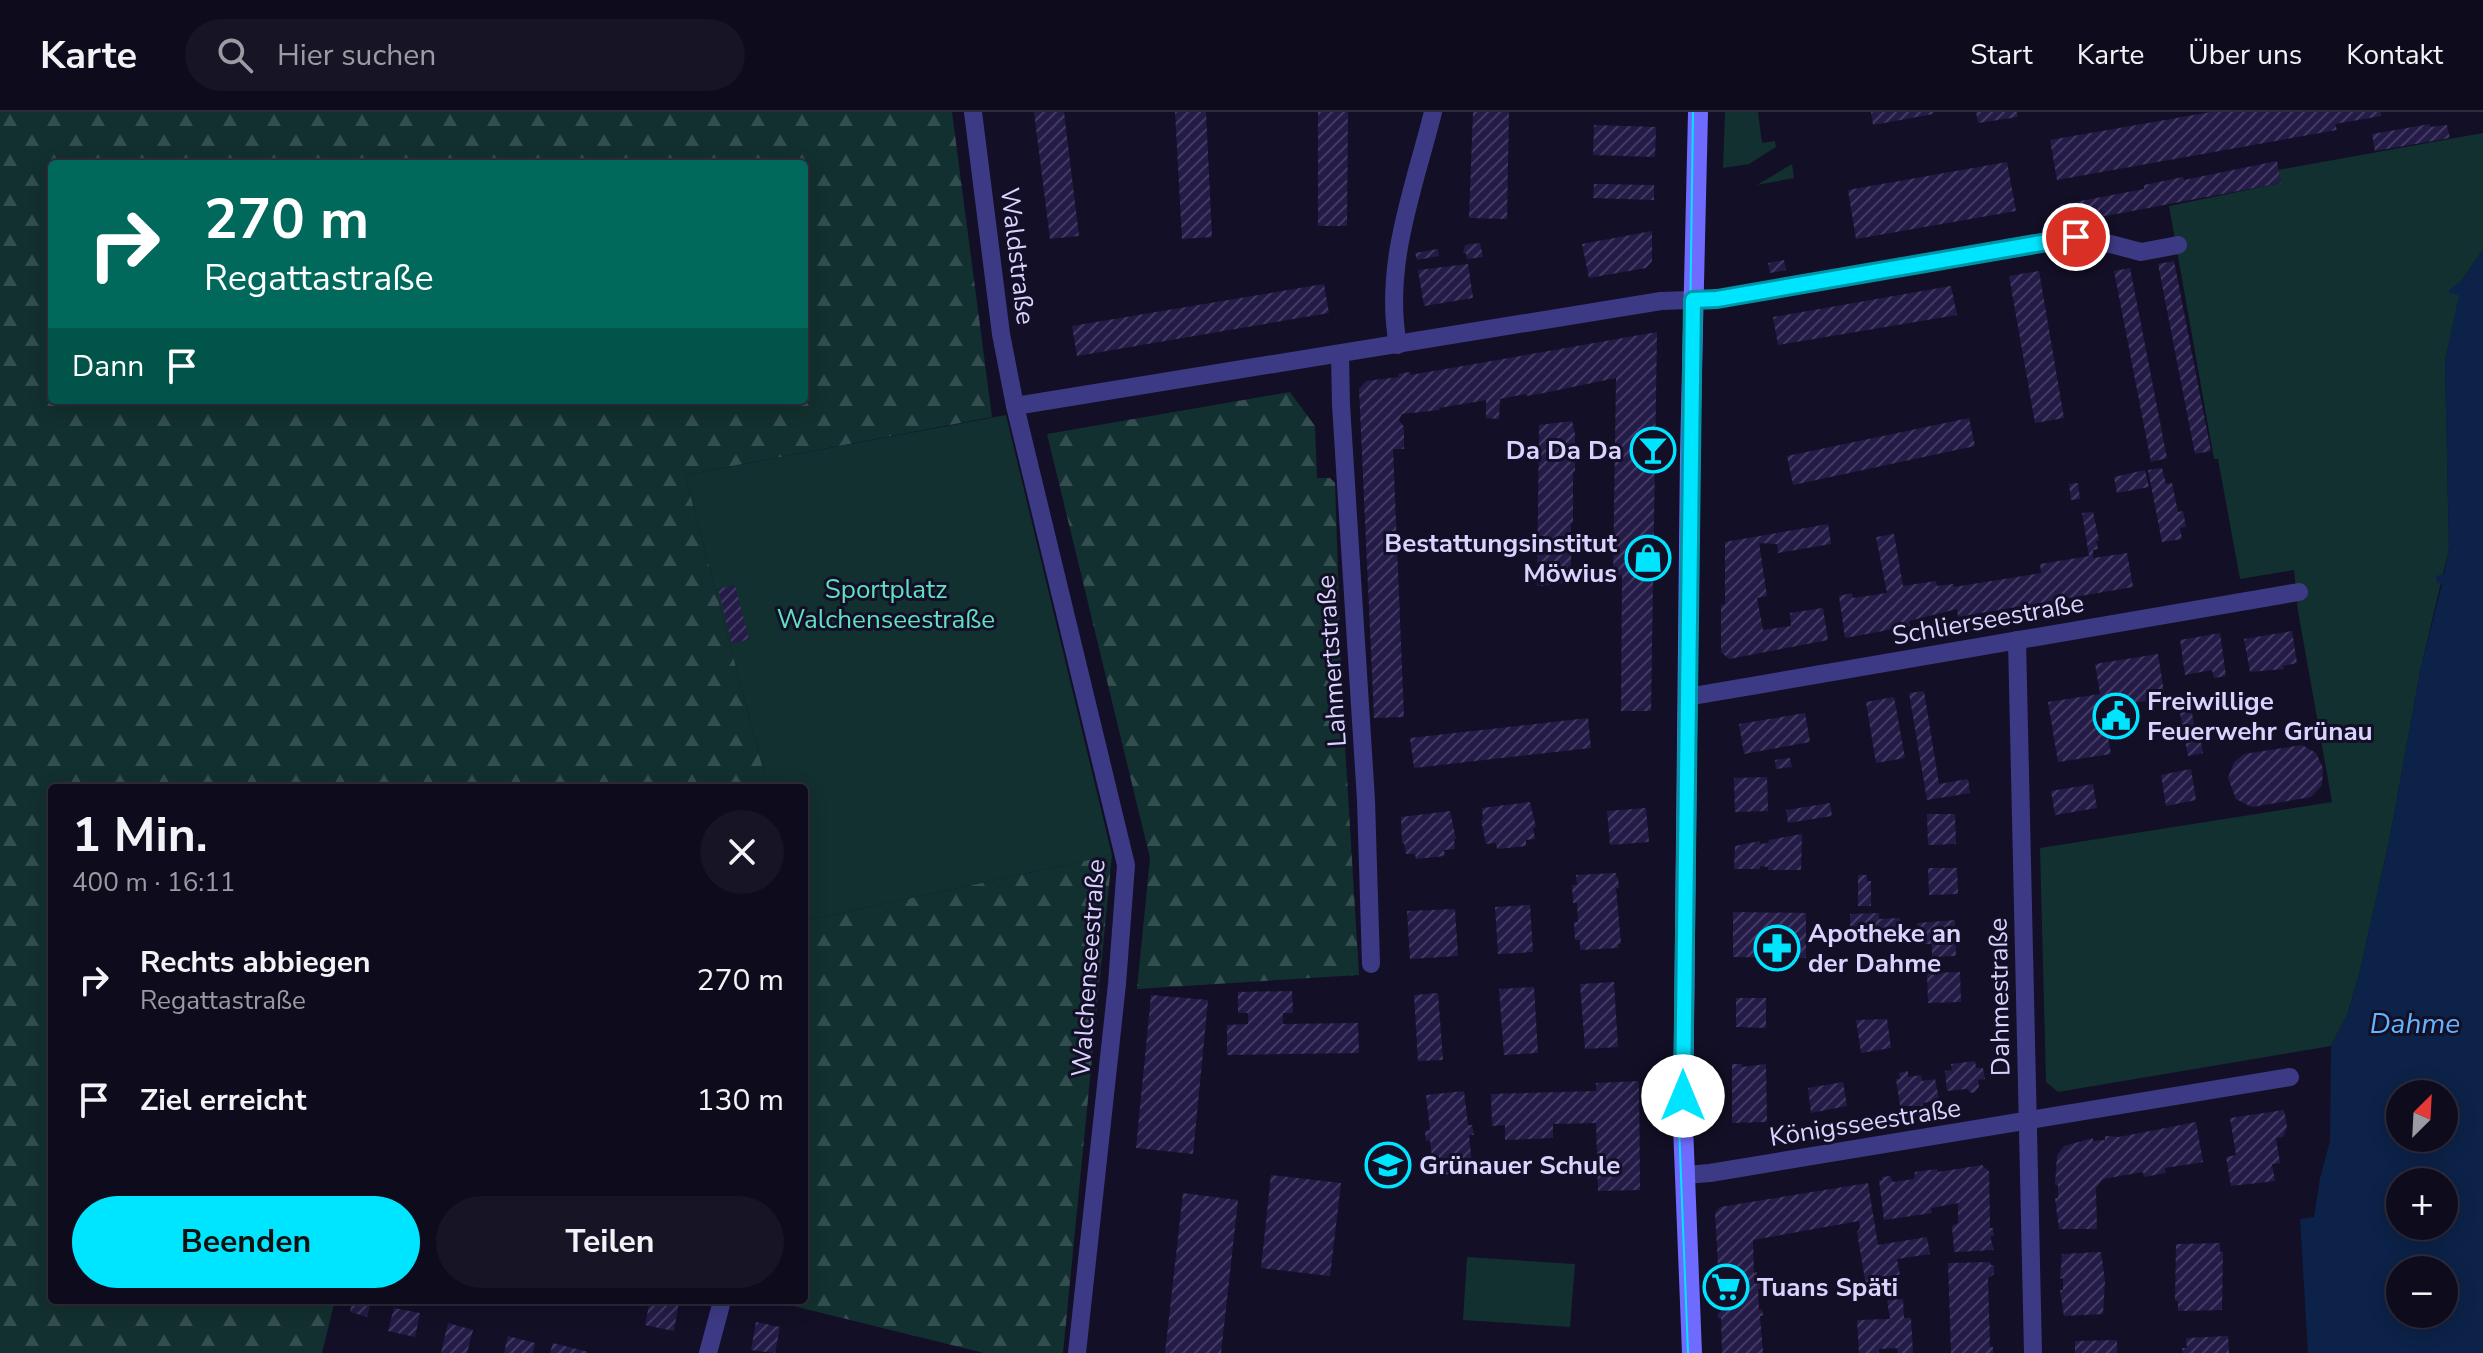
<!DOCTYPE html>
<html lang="de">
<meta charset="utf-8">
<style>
body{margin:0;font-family:"Nunito Sans",sans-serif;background:#171425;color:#f1f3f6;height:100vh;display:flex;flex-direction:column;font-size:30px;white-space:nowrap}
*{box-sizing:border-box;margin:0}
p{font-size:26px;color:#9b9ba3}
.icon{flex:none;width:44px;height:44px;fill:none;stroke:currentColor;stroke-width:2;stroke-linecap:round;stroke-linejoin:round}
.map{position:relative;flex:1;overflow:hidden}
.side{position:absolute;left:48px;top:672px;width:760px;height:520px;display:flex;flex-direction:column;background:#0e0b1c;border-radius:8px;box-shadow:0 4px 20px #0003,0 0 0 2px #2e2b3b}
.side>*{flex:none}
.top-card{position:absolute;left:48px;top:48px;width:760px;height:244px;border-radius:8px;box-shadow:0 4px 20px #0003,0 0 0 2px #2e2b3b;background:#00695c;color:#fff;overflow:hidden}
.needle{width:52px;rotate:24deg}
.controls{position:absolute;left:2386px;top:968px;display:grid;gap:16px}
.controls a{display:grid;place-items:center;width:72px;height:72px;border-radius:50%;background:#0e0b1c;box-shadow:0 4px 20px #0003,0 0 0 2px #2e2b3b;font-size:40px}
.pin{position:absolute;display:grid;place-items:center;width:68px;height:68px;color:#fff;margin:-34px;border:4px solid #fff;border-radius:50%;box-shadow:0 2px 8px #0007}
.me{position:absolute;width:88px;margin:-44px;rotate:0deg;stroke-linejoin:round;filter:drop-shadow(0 0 6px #0008)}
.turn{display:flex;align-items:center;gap:28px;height:168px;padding:0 24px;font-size:36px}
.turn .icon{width:104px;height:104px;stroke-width:2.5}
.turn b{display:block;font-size:56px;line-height:68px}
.then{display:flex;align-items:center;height:76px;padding:0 24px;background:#0003;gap:16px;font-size:30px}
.round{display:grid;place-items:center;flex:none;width:84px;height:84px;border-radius:42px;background:#171425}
.head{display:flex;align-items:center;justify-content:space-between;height:136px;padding:0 24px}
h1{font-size:48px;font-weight:700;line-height:60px}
.cta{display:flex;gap:16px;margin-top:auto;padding:16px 24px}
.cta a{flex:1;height:92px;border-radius:48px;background:#00e5ff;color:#111;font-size:32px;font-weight:700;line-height:92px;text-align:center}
.cta a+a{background:#171425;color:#f1f3f6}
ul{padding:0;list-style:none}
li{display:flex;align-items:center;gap:24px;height:120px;padding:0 24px}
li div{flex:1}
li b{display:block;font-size:30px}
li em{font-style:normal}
header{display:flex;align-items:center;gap:48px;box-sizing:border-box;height:112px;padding:0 40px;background:#0e0b1c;border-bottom:2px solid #2e2b3b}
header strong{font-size:38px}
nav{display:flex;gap:44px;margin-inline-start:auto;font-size:28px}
.search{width:560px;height:72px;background:#171425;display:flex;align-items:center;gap:20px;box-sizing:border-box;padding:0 28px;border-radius:44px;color:#9b9ba3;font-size:30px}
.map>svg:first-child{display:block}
.green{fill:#12302f}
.forest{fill:url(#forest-firs);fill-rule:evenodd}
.water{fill:#0c2248;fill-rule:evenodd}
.building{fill:url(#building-hatch)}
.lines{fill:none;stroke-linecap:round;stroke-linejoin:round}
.minor{stroke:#3d3a85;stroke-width:18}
.secondary{stroke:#6f6bff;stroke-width:20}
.tram{stroke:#00e5ff;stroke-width:2}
.route-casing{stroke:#0095a6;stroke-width:20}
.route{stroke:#00e5ff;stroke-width:14}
.labels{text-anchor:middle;stroke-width:6;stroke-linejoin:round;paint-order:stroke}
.street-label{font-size:26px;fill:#d9d4ff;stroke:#130f26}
.poi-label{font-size:26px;font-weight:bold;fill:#d9d4ff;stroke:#130f26;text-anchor:start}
.park-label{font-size:26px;fill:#5fe0c0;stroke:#130f26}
.water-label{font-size:28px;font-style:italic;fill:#62b6ff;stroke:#130f26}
</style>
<header>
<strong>Karte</strong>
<div class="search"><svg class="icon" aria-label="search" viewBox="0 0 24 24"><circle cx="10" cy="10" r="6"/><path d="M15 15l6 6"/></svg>Hier suchen</div>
<nav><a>Start</a><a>Karte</a><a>Über uns</a><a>Kontakt</a></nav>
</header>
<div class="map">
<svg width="2483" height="1241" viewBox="0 0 2483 1241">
<defs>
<pattern id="forest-firs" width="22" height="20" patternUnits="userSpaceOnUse" patternTransform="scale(2)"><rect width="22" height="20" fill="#12302f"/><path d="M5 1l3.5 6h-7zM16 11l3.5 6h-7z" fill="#344d4e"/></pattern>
<pattern id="building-hatch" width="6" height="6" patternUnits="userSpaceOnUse" patternTransform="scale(2)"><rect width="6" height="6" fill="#241b47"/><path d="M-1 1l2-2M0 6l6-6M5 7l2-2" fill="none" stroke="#433b63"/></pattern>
</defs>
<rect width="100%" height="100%" fill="#130f26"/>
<g class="green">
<polygon points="1725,0 1758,0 1762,31 1775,29 1776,35 1749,52 1723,56"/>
<polygon points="2483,21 2483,138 2462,168 2449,180 2460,182 2445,249 2449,437 2421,555 2389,730 2359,863 2347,903 2331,934 2058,980 2046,970 2040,736 2332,690 2298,499 2294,458 2240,467 2218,347 2214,347 2169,94 2281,71 2278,58"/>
<polygon points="1792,52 1794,66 1757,73"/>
<polygon points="1006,303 1112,743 804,809 804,676 768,676 685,363"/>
<polygon points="1467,1145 1575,1152 1570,1215 1463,1208"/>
</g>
<g class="forest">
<path d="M0,0H952L992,305L685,363L768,676H52V1188H335L322,1241H0ZM52,52H804V288H52Z"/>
<polygon points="1290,280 1315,314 1317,366 1330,366 1335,371 1342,583 1359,863 1137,877 1150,746 1047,322"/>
<polygon points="1112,743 1063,1241 984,1241 769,1188 804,1188 804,809"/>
</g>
<path class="water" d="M2483,138V1241H2308L2300,1107L2314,1105L2320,1066L2330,1029L2331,934L2347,903L2359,863L2389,730L2421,555L2442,472L2437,470L2436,464L2444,462L2449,437L2445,249L2459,183L2449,181V178L2462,168ZM2400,982H2444V1026H2400ZM2400,1070H2444V1114H2400ZM2400,1158H2444V1202H2400Z"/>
<g class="building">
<polygon points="1034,0 1064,0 1079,124 1050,127"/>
<polygon points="1175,0 1206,0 1212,125 1182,127"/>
<polygon points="1318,0 1348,0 1347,114 1318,114"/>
<polygon points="1473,0 1509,0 1507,107 1469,106"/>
<polygon points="1871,0 1933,0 1933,2 1873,13"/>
<polygon points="1976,0 2017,0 2018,5 1978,11"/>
<polygon points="2211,0 2381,0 2381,4 2335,12 2337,18 2057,68 2050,28"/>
<polygon points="2430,12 2430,15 2447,13 2450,26 2375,39 2372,22"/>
<polygon points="1594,13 1656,15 1655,45 1593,43"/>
<polygon points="2277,49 2281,71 2063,112 2059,93 2144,77 2144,73 2183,65 2184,68"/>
<polygon points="2007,50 2016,99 1856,127 1848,78"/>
<polygon points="1594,72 1654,73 1654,88 1593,86"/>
<polygon points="1652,119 1652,149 1646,156 1589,166 1582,132"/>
<polygon points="1480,131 1483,145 1467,147 1466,141 1463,142 1465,133"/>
<polygon points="1438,137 1439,144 1417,148 1415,141"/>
<polygon points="1784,148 1786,158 1770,161 1768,151"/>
<polygon points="2174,149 2211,339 2195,342 2158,152"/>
<polygon points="1468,152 1473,186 1424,194 1418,158"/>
<polygon points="2130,156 2167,346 2151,350 2114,159"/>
<polygon points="2039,159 2064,306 2035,311 2009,164"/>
<polygon points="1324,172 1329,201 1077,244 1072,214"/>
<polygon points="1951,174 1957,203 1778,233 1773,205"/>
<polygon points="1657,220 1651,599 1621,599 1622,463 1613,464 1616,266 1539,282 1526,284 1526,282 1500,287 1499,307 1486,306 1486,288 1439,296 1440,298 1402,302 1399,308 1404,315 1404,337 1393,337 1404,605 1374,606 1359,277 1366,269 1399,265 1398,262 1410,260 1411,263"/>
<polygon points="1969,306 1975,334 1793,373 1787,344"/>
<polygon points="1572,309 1575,322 1575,359 1573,360 1573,411 1571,411 1571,470 1537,474 1539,313"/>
<polygon points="2162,356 2166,372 2172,371 2178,400 2183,399 2186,415 2180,416 2182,427 2162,430 2148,358"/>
<polygon points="2145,358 2149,375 2117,381 2114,365"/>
<polygon points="2078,371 2080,387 2071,388 2069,372"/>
<polygon points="2093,400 2099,428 2096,429 2098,437 2093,438 2093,446 2127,441 2133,475 1958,505 1957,497 1909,509 1910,514 1845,526 1839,484 1852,481 1853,486 1887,481 1876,425 1894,422 1903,474 1936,469 1937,474 1953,472 1954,475 2041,461 2040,452 2089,444 2082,401"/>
<polygon points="1828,412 1831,432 1778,441 1777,432 1759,431 1767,484 1757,486 1763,518 1791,514 1790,501 1823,496 1828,528 1729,547 1721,540 1721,493 1725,492 1725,430"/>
<polygon points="735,473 749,527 732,532 718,477"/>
<polygon points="2292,519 2297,551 2283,554 2284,557 2250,560 2244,527"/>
<polygon points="2220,521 2226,564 2214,566 2212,558 2185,563 2180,528"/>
<polygon points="2158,542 2165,586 2103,596 2111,642 2058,650 2048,590 2100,582 2095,552"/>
<polygon points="1924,579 1939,672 1968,667 1970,681 1927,688 1909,581"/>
<polygon points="2189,583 2196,625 2200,625 2203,641 2188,644 2177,585"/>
<polygon points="1894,585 1905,646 1876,651 1866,590"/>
<polygon points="1805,601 1810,630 1744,642 1739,612"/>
<polygon points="1588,606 1591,636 1414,656 1410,626"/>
<polygon points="2302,633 2316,641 2323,656 2322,673 2311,685 2252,695 2236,687 2228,666 2234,650 2244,642"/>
<polygon points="1790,646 1792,655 1776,657 1775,648"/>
<polygon points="2191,657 2196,688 2166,694 2161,663"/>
<polygon points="1767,665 1768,699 1735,700 1734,666"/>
<polygon points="2093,672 2097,696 2055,703 2051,679"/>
<polygon points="1530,690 1536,715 1533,716 1535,727 1526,728 1526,734 1497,737 1496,731 1486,732 1481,708 1483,708 1482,696"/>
<polygon points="1830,691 1832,704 1788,711 1786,698"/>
<polygon points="1646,696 1649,730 1610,733 1607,699"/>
<polygon points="1450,699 1456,727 1454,727 1455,737 1444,738 1445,744 1416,747 1415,742 1406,742 1404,731 1402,732 1401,705"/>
<polygon points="1927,702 1955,702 1956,732 1928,733"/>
<polygon points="1802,722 1801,758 1768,758 1768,755 1760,754 1760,757 1734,757 1735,734 1760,729 1760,732 1768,731 1769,728"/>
<polygon points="1928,756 1957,756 1958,782 1929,783"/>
<polygon points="1616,761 1616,765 1618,765 1619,776 1616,776 1621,832 1618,832 1619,836 1580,838 1580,828 1575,828 1574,810 1578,810 1577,791 1573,791 1572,773 1577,773 1576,763"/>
<polygon points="1858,763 1867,763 1867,769 1871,769 1871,794 1858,794"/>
<polygon points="1530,793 1533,840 1498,842 1495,795"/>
<polygon points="1455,797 1458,844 1410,847 1407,799"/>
<polygon points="1733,800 1806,801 1806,846 1733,845"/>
<polygon points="1879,801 1879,807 1900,806 1900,815 1874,816 1874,828 1850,828 1850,802"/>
<polygon points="1955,808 1956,844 1932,845 1932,832 1917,832 1917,811"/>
<polygon points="1960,860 1961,890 1928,891 1927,861"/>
<polygon points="1614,870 1618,935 1585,937 1580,872"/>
<polygon points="1534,875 1538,941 1504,943 1499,877"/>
<polygon points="1292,879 1293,901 1283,901 1283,912 1358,911 1359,941 1227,943 1227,913 1248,912 1248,901 1238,901 1238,880"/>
<polygon points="1438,881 1443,948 1418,949 1414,883"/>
<polygon points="1151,883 1208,888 1193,1042 1136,1036"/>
<polygon points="1736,886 1766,886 1766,916 1736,915"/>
<polygon points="1887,907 1891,936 1861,941 1856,908"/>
<polygon points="1975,949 1976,956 1983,956 1985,967 1978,968 1979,975 1975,980 1971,981 1967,977 1947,979 1945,959 1952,958 1951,952"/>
<polygon points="1732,952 1742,952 1742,955 1766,952 1767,1010 1732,1011"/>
<polygon points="1908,959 1908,965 1921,963 1922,969 1935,967 1939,988 1923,991 1922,994 1900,994 1896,967 1900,967 1899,961"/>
<polygon points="1639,969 1640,1078 1598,1079 1596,1011 1553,1012 1553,1026 1505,1028 1505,1013 1492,1014 1491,982 1596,979 1596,971"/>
<polygon points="1843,970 1847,994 1811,1001 1808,976"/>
<polygon points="1464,979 1468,1013 1472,1013 1474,1023 1469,1023 1473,1060 1434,1064 1430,1028 1426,1029 1425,1019 1430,1018 1426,983"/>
<polygon points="2284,998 2287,1015 2283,1025 2276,1026 2280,1051 2272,1052 2275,1069 2231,1074 2226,1045 2236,1043 2230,1006"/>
<polygon points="2196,1010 2203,1050 2165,1056 2166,1061 2144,1065 2143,1060 2103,1067 2096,1076 2097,1117 2059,1117 2055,1086 2058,1086 2058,1073 2055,1073 2057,1043 2064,1034 2093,1026 2093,1029 2105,1028 2105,1024 2119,1025"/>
<polygon points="1982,1053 1989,1059 1990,1116 1993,1116 1994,1124 1991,1124 1991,1128 1994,1138 1954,1140 1952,1114 1958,1111 1958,1091 1931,1096 1932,1101 1884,1108 1879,1068 1882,1068 1882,1065 1890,1064 1893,1070 1914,1067 1915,1060 1937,1057 1938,1060"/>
<polygon points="1271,1063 1341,1071 1330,1164 1261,1156"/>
<polygon points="1868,1071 1878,1133 1927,1125 1930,1142 1897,1147 1900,1163 1883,1166 1885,1178 1867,1180 1857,1120 1860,1116 1859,1109 1753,1128 1754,1161 1757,1160 1758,1170 1761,1170 1761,1177 1758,1177 1759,1198 1762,1197 1763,1204 1760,1204 1763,1241 1722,1241 1721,1206 1718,1206 1718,1201 1721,1200 1717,1186 1720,1186 1720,1179 1717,1179 1716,1173 1719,1172 1715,1101 1720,1095"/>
<polygon points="1183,1081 1238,1088 1221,1241 1165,1241"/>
<polygon points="2220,1131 2220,1140 2223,1140 2222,1198 2178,1199 2178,1189 2175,1189 2176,1132"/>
<polygon points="2101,1140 2105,1169 2103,1202 2064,1204 2060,1178 2063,1178 2063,1166 2060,1167 2062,1142"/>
<polygon points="1990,1150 1991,1153 1994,1153 1994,1162 1988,1166 1990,1235 1993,1235 1993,1241 1951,1241 1948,1151"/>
<polygon points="1903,1187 1904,1206 1911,1206 1913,1241 1898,1241 1897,1236 1879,1237 1879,1241 1859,1241 1857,1208 1890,1207 1887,1188"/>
<polygon points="650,1188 679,1190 674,1219 645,1213"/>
<polygon points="352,1189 370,1194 367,1205 350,1200"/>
<polygon points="394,1196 420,1201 415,1225 388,1219"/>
<polygon points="756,1210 780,1215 775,1241 751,1238"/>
<polygon points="448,1211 473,1218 467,1241 441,1241"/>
<polygon points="508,1224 535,1231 533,1241 504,1241"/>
<polygon points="2228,1224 2229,1241 2183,1241 2182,1236 2187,1236 2186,1226"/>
<polygon points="2117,1228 2117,1241 2075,1241 2075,1229"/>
<polygon points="553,1231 588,1240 587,1241 550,1241"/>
</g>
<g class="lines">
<g class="minor">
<polyline points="973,0 1001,222 1015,294 1126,753 1117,872 1077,1241"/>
<path d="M1398,233C1383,154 1414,76 1433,0"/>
<polyline points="1340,243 1341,293 1366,688 1371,852"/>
<polyline points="1015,294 1661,189 1717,187 2080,124 2141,140 2178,133"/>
<polyline points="2017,528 2033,1241"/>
<polyline points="1687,585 2299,480"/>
<polyline points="1685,1063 1710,1061 2290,965"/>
<polyline points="708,1241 722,1189"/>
</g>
<polyline class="secondary" points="1692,1241 1683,1014 1690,343 1698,0"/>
<polyline class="tram" points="1688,1241 1679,1014 1693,0"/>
</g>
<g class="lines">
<g class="route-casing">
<polyline id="route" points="1683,984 1693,188 1717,187 2076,125"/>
</g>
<use href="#route" class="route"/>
</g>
<defs>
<g id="bar-ring" transform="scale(2.3)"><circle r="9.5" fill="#130f26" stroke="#00e5ff" stroke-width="1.5"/><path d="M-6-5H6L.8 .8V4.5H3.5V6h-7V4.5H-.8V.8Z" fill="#00e5ff"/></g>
<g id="shop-ring" transform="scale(2.3)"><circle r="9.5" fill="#130f26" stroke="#00e5ff" stroke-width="1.5"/><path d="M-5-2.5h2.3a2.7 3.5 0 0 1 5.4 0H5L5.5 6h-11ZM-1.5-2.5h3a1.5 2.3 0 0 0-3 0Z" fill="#00e5ff"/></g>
<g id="civic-ring" transform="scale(2.3)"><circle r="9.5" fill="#130f26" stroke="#00e5ff" stroke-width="1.5"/><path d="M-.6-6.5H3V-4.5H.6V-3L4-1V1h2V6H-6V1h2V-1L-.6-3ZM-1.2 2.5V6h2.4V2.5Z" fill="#00e5ff"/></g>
<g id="pharmacy-ring" transform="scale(2.3)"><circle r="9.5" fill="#130f26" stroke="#00e5ff" stroke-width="1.5"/><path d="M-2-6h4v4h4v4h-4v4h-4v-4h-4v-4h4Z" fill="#00e5ff"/></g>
<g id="school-ring" transform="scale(2.3)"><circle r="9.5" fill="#130f26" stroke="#00e5ff" stroke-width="1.5"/><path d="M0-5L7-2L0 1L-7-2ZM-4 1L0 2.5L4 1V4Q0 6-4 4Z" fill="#00e5ff"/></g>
<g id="supermarket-ring" transform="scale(2.3)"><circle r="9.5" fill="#130f26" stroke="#00e5ff" stroke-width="1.5"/><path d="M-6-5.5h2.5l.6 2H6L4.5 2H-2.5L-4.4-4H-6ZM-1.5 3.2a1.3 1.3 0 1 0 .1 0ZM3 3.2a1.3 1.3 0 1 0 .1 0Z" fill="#00e5ff"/></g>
</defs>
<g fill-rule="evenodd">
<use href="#bar-ring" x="1653" y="338"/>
<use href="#shop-ring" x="1648" y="446"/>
<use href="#civic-ring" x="2116" y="604"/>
<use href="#pharmacy-ring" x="1777" y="836"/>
<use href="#school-ring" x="1388" y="1053"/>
<use href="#supermarket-ring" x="1726" y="1175"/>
</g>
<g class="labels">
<g class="street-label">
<text transform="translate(1018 144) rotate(83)" y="9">Waldstraße</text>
<text transform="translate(1988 507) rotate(-10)" y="9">Schlierseestraße</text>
<text transform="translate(1331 549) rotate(-94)" y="9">Lahmertstraße</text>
<text transform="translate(1088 856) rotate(-86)" y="9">Walchenseestraße</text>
<text transform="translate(1999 885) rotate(-91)" y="9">Dahmestraße</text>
<text transform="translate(1865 1010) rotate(-9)" y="9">Königsseestraße</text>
</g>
<g class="poi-label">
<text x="1622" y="347" text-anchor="end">Da Da Da</text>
<text x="1617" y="440" text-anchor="end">Bestattungsinstitut<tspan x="1617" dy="30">Möwius</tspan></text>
<text x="2147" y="598">Freiwillige<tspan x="2147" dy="30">Feuerwehr Grünau</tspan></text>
<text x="1808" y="830">Apotheke an<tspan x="1808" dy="30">der Dahme</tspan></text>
<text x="1419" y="1062">Grünauer Schule</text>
<text x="1757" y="1184">Tuans Späti</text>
</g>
<g class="park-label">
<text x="886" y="486">Sportplatz<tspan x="886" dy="30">Walchenseestraße</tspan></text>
</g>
<g class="water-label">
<text x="2415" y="921">Dahme</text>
</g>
</g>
</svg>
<div class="controls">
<a><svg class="needle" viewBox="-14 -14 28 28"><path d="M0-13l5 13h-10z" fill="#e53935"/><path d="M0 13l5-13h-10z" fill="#9b9ba3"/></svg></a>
<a>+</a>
<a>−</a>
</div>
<div class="pin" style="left:2076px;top:125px;background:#d93025"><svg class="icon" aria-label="arrive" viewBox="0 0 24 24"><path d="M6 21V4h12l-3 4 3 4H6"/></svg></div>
<svg class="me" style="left:1683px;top:984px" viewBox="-20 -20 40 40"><circle r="19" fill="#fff"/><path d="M0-13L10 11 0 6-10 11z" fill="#00e5ff"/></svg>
<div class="top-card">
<div class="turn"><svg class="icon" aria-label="right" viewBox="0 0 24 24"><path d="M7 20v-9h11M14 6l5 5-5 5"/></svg><div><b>270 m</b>Regattastraße</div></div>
<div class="then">Dann<svg class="icon" aria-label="arrive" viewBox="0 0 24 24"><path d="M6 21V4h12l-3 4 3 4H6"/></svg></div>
</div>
<section class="side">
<div class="head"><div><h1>1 Min.</h1><p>400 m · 16:11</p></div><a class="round"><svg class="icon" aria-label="close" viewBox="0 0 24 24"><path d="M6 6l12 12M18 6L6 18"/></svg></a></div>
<ul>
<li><svg class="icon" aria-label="right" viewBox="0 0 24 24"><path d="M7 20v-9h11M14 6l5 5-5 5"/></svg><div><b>Rechts abbiegen</b><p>Regattastraße</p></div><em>270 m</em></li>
<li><svg class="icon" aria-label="arrive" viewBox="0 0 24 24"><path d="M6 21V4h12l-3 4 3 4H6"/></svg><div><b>Ziel erreicht</b></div><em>130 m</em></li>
</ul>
<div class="cta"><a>Beenden</a><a>Teilen</a></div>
</section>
</div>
